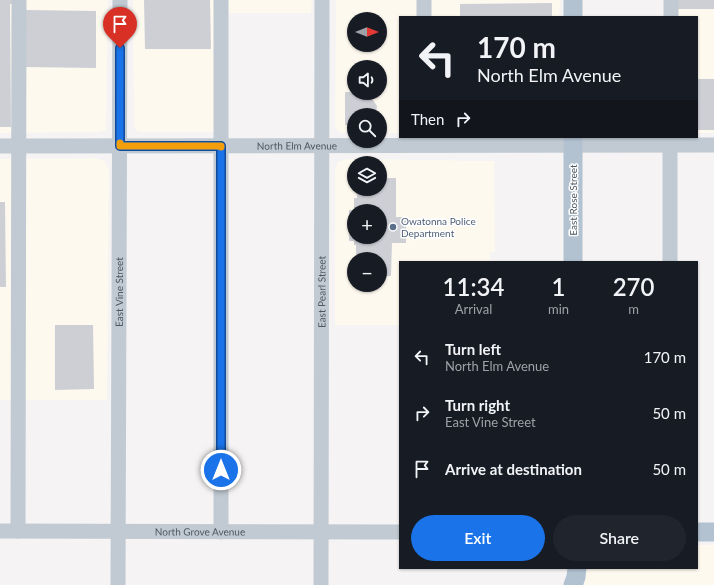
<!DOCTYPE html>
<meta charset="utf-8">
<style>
body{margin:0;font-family:Lato,sans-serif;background:#20242c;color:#f1f3f6;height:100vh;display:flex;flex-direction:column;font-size:15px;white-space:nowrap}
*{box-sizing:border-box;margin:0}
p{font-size:13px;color:#9ea1a6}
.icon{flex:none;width:22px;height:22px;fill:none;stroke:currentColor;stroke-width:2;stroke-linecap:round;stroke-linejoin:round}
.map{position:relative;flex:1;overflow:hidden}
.drawer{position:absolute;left:399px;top:261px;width:299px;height:308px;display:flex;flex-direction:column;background:#171b24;border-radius:0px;box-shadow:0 1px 3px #0004}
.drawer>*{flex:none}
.banner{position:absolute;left:399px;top:16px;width:299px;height:122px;border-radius:0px;box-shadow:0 1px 3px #0004;background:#171b24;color:#f1f3f6;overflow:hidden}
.needle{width:26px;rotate:90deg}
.buttons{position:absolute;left:347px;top:12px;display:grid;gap:8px}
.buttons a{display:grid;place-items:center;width:40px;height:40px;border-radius:50%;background:#171b24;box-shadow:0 1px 3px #0004;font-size:20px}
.pin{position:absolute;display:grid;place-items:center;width:34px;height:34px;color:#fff;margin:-41px -17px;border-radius:50% 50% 50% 0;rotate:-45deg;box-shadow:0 0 4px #0007}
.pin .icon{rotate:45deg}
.me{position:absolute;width:44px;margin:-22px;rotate:0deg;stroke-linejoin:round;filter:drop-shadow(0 0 3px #0008)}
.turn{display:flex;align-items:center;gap:14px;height:84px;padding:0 12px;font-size:18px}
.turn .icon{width:52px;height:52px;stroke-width:2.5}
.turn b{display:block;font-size:28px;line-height:34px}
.then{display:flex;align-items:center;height:38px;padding:0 12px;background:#0003;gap:8px;font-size:15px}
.eta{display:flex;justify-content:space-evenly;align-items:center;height:68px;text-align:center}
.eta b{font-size:24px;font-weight:600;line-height:28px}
.cta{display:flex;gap:8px;margin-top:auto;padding:8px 12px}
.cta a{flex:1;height:46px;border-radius:24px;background:#1a73e8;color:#fff;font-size:16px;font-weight:600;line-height:46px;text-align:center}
.cta a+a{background:#20242c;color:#f1f3f6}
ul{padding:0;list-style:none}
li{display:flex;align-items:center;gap:12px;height:56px;padding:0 12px}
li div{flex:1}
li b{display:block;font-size:15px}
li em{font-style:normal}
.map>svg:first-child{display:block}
.commercial{fill:#fdf9ef;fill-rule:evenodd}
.building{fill:#cdcfd5;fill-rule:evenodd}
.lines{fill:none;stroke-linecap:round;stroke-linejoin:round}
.minor{stroke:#c1cad2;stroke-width:15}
.major{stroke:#b3c2d1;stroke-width:19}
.route-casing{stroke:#114b97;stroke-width:10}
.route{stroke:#1a73e8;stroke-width:7}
.slow{stroke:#f59e0b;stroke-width:7}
.service-dot{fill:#5c6f8a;stroke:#fff;stroke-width:1.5}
.labels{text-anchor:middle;stroke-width:3;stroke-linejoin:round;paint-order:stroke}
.street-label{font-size:10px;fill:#4a5661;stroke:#fff}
.service-label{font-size:10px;fill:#4e5e75;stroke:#fff;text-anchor:start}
</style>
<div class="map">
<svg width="714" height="585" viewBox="0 0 714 585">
<rect width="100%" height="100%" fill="#f5f3f3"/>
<g class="commercial">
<polygon points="0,0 108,0 106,130 98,132 0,133"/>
<polygon points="133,0 312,0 311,13 226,13 223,132 141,132 135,130 134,121"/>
<path d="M336,0H560L559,17H400V133H380V115H354V133H340L335,127ZM354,19H380V45H354ZM354,67H380V93H354Z"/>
<polygon points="665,0 714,0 714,133 697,133 697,17 666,17"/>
<polygon points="95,158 105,161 109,170 107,400 0,400 0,159"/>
<path d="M348,159L494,161L495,252H490V262H400V325H335V171L338,162ZM354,163H380V189H354ZM354,211H380V237H354ZM354,259H380V285H354Z"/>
<polygon points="697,545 714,545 714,585 584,585 584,568 697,568"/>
</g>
<g class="building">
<polygon points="0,0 14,0 14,4 10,4 11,127 0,127"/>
<polygon points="144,0 210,0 211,49 145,49"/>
<rect x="676" y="0" width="38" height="9"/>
<polygon points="552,3 552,17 460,17 460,4"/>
<polygon points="25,10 96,11 96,68 24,67"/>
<rect x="697" y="79" width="17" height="51"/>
<polygon points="345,92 368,93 377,106 376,115 354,115 354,126 345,125"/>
<path d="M380,178H396V217H406V243H392L391,276H380V259H360V254H356V245H354V241H349V210H354V198H357V193H360V189H380ZM354,211H380V237H354Z"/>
<polygon points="0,202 5,202 6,287 0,287"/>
<polygon points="55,325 93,325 94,389 55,390"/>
</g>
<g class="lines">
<g class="minor">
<polyline points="424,17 424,0"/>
<polyline points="671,17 671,0"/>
<path id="s1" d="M0,146L714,145"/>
<polyline points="670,262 670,137"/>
<path id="s2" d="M0,531L400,532"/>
<polyline points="18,531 19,0"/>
<polyline points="221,532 221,0"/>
<path id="s3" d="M118,585L120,0"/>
<path id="s4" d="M321,585L322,0"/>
</g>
<g class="major">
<polyline points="573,17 573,0"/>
<polyline points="573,137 573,262"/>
<polyline points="697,532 714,532"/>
<polyline points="573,585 576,577 577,568"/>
</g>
</g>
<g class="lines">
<g class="route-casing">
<polyline id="route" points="120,48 120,146 221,146 221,470"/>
</g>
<use href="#route" class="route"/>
<polyline class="slow" points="120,143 120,146 221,146 221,147"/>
</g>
<circle class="service-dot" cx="393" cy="227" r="4"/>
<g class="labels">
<g class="street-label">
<text dy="4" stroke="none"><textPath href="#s1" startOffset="297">North Elm Avenue</textPath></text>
<text transform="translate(573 200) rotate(-90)" y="4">East Rose Street</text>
<text dy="4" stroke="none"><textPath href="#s3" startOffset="293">East Vine Street</textPath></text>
<text dy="4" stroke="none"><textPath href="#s4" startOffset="293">East Pearl Street</textPath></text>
<text dy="4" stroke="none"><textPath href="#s2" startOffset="200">North Grove Avenue</textPath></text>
</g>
<g class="service-label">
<text x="401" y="225">Owatonna Police<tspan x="401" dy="12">Department</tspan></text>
</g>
</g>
</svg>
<div class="buttons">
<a><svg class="needle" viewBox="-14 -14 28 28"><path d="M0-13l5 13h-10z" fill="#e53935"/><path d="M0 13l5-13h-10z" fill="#9ea1a6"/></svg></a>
<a><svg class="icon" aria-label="sound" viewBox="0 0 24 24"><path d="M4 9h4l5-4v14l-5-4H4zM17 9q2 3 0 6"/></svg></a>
<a><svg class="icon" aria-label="search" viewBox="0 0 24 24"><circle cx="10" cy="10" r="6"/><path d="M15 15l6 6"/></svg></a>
<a><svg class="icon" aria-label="layers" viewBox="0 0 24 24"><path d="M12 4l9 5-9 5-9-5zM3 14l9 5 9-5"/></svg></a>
<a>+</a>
<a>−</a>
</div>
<div class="pin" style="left:120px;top:48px;background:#d93025"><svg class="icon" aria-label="arrive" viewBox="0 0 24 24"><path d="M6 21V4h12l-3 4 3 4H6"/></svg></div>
<svg class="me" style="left:221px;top:470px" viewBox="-20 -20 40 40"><circle r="17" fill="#1a73e8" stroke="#fff" stroke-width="3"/><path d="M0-11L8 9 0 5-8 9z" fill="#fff"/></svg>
<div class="banner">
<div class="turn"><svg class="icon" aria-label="left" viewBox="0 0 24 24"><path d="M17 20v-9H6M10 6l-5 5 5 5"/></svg><div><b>170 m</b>North Elm Avenue</div></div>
<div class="then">Then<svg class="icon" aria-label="right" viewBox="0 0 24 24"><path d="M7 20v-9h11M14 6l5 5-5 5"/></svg></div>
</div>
<section class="drawer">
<div class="eta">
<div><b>11:34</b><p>Arrival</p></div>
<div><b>1</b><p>min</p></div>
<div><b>270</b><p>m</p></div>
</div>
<ul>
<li><svg class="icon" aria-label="left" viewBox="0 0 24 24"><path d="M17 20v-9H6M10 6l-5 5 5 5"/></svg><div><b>Turn left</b><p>North Elm Avenue</p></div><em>170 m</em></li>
<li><svg class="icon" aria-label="right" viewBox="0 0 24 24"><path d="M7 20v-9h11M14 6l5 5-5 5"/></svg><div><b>Turn right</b><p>East Vine Street</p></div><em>50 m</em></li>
<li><svg class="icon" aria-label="arrive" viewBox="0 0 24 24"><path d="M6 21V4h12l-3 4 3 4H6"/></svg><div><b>Arrive at destination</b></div><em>50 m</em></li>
</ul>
<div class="cta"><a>Exit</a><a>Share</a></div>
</section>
</div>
